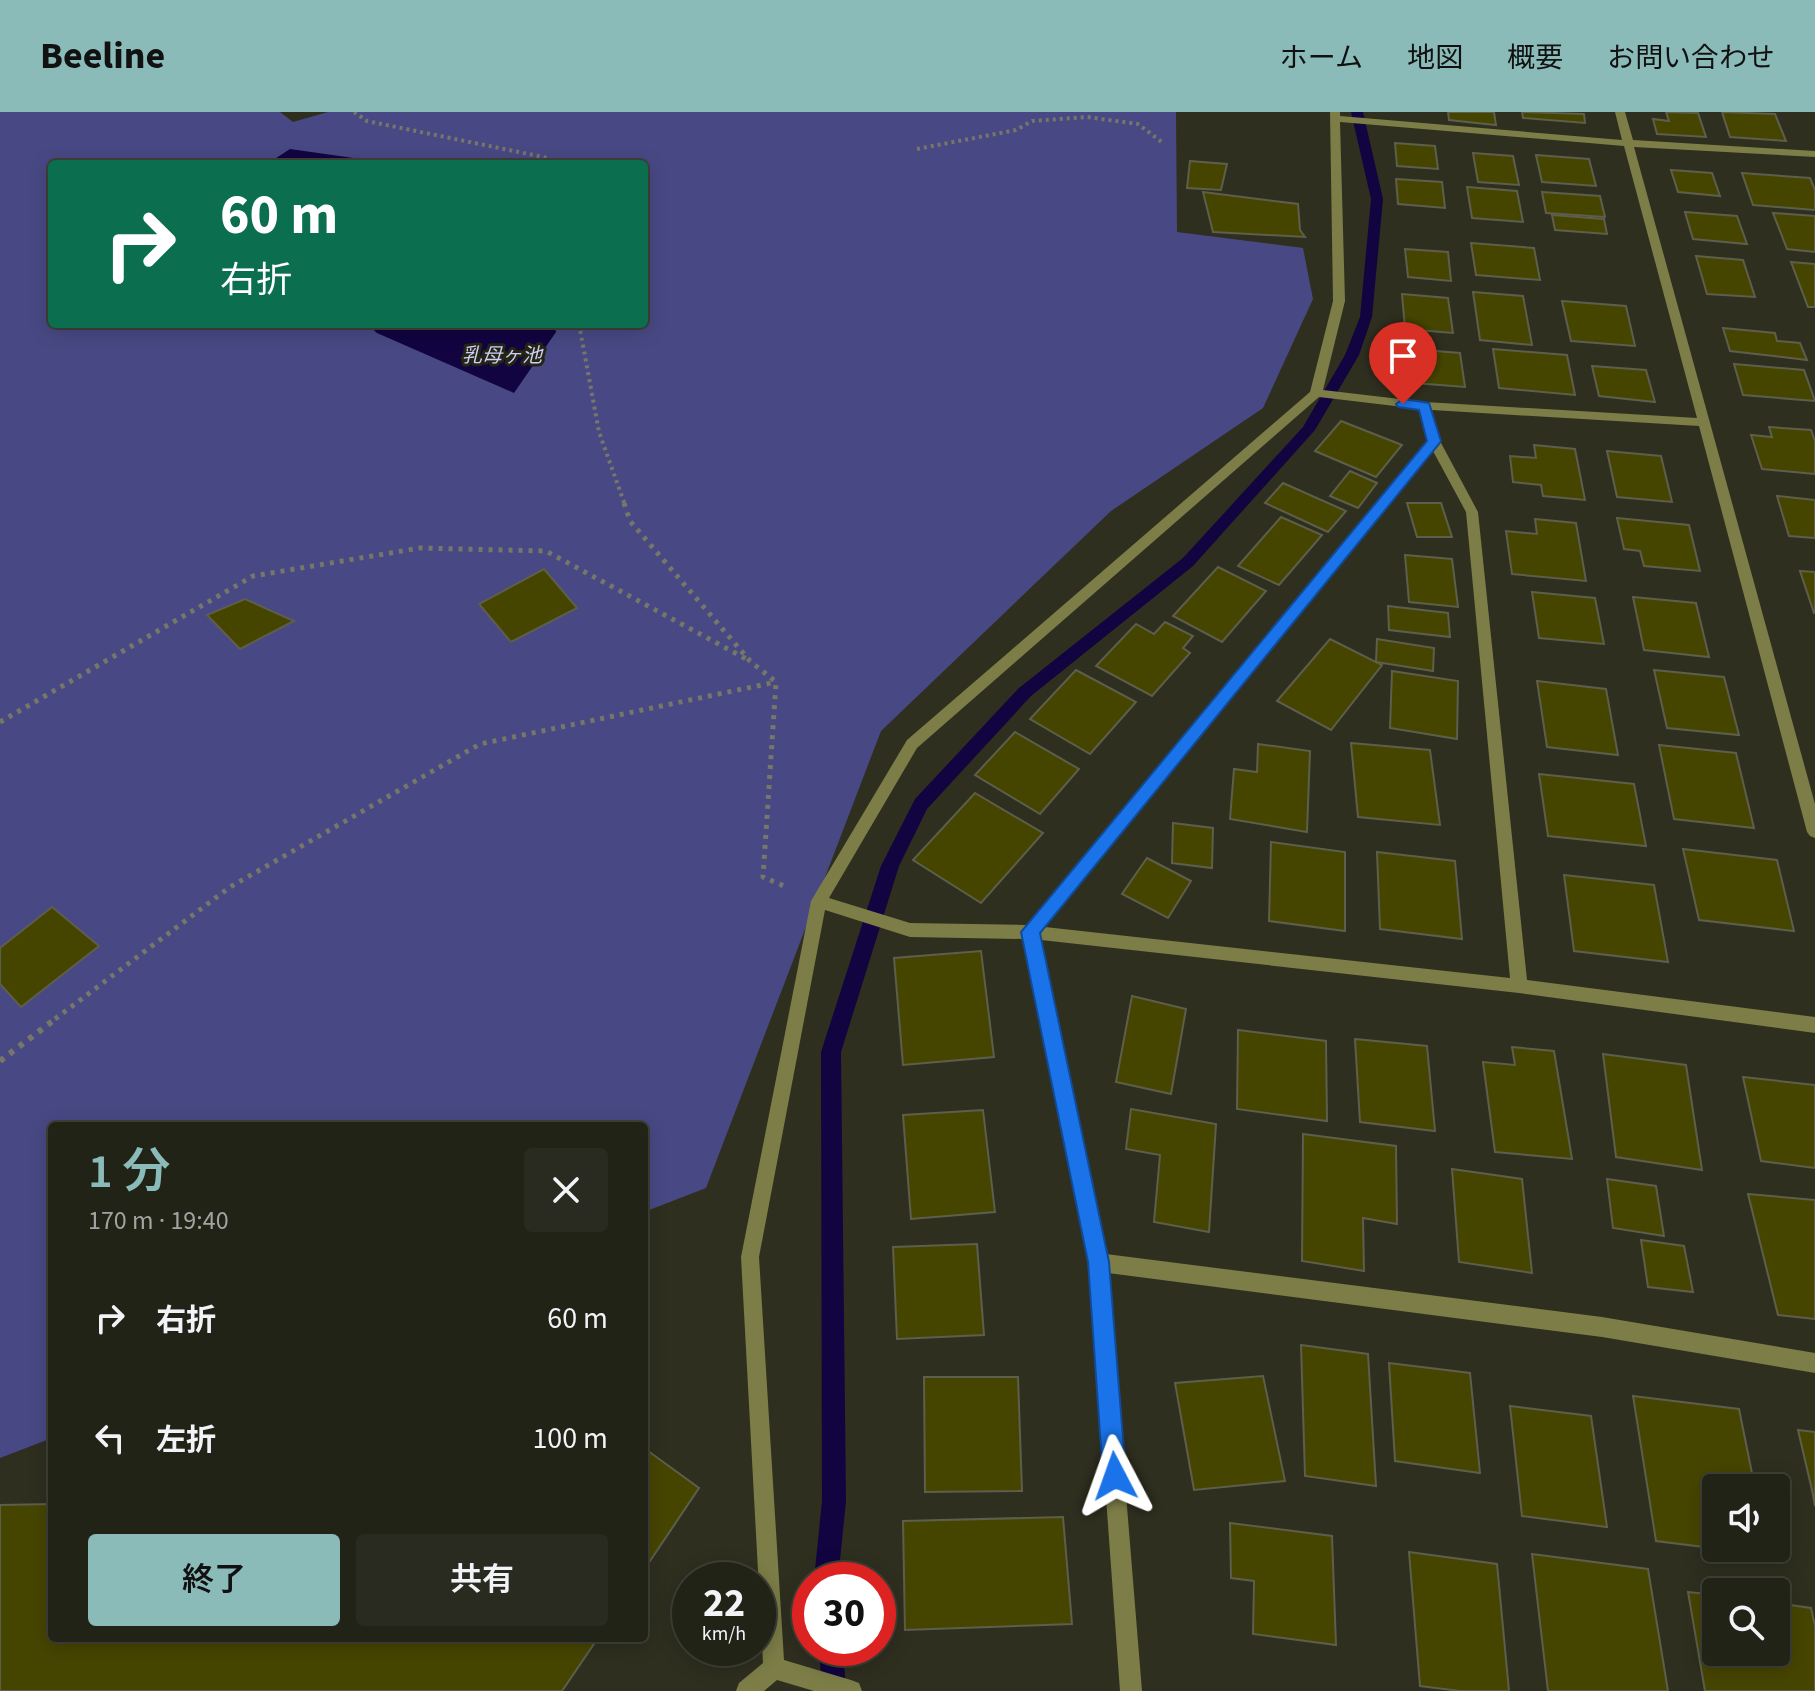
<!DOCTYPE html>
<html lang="ja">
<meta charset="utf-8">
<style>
body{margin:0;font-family:"Source Sans 3","Noto Sans JP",sans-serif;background:#2a2b20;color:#f1f3f6;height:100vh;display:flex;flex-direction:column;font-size:30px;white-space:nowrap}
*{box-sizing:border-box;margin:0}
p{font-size:26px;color:#a2a4a1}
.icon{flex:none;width:44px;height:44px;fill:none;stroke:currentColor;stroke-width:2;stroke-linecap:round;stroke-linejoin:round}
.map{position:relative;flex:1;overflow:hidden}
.side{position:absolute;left:48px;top:1010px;width:600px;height:520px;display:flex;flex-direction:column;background:#222317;border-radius:8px;box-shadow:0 4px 20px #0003,0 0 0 2px #3f4036}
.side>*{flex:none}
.banner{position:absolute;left:48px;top:48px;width:600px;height:168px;border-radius:8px;box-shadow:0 4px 20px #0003,0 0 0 2px #3f4036;background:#0b6e4f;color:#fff;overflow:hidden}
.fabs{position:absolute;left:1702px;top:1362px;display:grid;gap:16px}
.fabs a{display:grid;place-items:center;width:88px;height:88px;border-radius:8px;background:#222317;box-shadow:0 4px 20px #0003,0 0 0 2px #3f4036;font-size:40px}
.speed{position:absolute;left:672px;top:1450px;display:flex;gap:16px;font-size:40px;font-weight:700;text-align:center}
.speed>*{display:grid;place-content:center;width:104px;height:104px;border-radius:50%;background:#222317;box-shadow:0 4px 20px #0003,0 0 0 2px #3f4036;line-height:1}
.speed small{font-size:20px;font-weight:400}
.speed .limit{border:12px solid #d22;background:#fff;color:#111}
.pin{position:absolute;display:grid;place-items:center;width:68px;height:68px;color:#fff;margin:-82px -34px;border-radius:50% 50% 50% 0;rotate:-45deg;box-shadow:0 0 8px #0007}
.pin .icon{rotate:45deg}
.me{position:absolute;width:88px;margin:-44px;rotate:356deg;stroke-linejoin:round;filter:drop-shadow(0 0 6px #0008)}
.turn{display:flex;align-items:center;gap:28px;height:168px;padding:0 40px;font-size:36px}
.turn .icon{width:104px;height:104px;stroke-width:2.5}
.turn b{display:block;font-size:56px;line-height:68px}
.round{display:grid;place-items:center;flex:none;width:84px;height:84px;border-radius:8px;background:#2a2b20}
.headline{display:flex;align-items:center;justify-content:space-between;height:136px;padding:0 40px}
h1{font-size:48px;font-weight:600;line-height:60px;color:#8bbbb9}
.primary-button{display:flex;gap:16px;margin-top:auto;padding:16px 40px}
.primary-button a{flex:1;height:92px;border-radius:8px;background:#8bbbb9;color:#111;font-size:32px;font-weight:600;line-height:92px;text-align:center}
.primary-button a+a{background:#2a2b20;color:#f1f3f6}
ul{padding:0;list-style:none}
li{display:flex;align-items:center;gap:24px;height:120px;padding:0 40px}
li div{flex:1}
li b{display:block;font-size:30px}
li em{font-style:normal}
header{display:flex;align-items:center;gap:48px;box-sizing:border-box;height:112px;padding:0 40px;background:#8bbbb9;color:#111}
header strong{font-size:38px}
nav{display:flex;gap:44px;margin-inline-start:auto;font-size:28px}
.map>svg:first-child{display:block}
.green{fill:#484984;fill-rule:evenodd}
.water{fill:#110441}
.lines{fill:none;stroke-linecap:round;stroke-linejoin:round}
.stream{fill:#110441;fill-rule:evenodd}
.building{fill:#464500;stroke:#5d5e4c;stroke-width:2}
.path-far2{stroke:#767669;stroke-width:4;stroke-dasharray:3 4;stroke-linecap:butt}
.path-far1{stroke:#767669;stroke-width:5;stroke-dasharray:4 6;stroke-linecap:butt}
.path{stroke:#767669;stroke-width:6;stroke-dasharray:5 7;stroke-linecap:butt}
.street{fill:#7d7d48;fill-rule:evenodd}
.route{fill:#1a73e8;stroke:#114b97;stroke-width:2}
.labels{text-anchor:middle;stroke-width:6;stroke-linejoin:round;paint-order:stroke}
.far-water-label{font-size:20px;font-style:italic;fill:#ccd0f7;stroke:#252516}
</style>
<header>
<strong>Beeline</strong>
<nav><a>ホーム</a><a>地図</a><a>概要</a><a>お問い合わせ</a></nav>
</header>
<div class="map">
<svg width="1815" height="1579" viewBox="0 0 1815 1579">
<rect width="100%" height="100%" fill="#2e2f1f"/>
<path class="green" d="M0,0H280L293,10L328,0H1176L1177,120L1303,136L1313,187L1263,296L1111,399L881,619L706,1076L644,1100V1014H52V1326L0,1346ZM52,52H644V212H52Z"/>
<g class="water">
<polygon points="290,37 396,52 267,52"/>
<polygon points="367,212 554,212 556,220 514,281 377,221"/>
</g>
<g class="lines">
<g class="stream">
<polygon points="1351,0 1363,0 1383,87 1372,205 1359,243 1315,318 1193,454 1031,584 927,697 899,754 841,940 846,1389 838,1468 814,1468 822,1389 821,940 881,754 915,687 1019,576 1183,446 1303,315 1345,243 1360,205 1371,87"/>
<polygon points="819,1536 843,1536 846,1579 822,1579"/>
</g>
</g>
<g class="building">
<polygon points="1448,0 1494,0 1496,13 1449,8"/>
<polygon points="1522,0 1584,2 1585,11 1523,6"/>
<polygon points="1666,0 1698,1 1706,25 1657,22 1653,7 1669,9"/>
<polygon points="1722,0 1775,2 1786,29 1730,25"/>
<polygon points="1395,31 1435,34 1438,57 1397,54"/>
<polygon points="1473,41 1513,44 1519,73 1478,70"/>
<polygon points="1536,43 1589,47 1596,74 1542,70"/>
<polygon points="1190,49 1227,52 1221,78 1187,76"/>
<polygon points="1671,58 1712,61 1720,84 1678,80"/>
<polygon points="1742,61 1810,66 1815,78 1815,98 1753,93"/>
<polygon points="1396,67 1442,70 1445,96 1398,92"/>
<polygon points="1467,75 1517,79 1523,110 1472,106"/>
<polygon points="1203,80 1298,92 1300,118 1305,125 1213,120"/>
<polygon points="1542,80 1600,84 1605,105 1546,101"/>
<polygon points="1685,100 1737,104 1747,132 1693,127"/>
<polygon points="1773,101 1815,104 1815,140 1787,137"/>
<polygon points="1552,103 1604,107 1607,122 1555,118"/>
<polygon points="1471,131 1534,136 1540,168 1476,163"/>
<polygon points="1405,137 1448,140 1451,169 1408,165"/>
<polygon points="1696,144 1743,148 1755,185 1707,182"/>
<polygon points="1791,150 1815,152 1815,195 1808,195"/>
<polygon points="1473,180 1523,184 1532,233 1480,228"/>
<polygon points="1402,182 1448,186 1453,221 1405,217"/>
<polygon points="1562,189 1626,194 1635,234 1571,229"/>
<polygon points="1723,216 1775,221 1777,229 1800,231 1807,248 1730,239"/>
<polygon points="1411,237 1460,241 1465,275 1414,271"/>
<polygon points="1493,237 1567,243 1575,283 1499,276"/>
<polygon points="1734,252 1804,258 1815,289 1743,283"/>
<polygon points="1592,254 1646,258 1655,290 1599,284"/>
<polygon points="1341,309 1402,333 1376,365 1315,339"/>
<polygon points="1769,315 1811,318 1815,329 1815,362 1762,357 1751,323 1772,325"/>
<polygon points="1534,333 1575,337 1585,388 1543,384 1541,373 1513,370 1510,344 1536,346"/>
<polygon points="1607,339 1661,344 1672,390 1617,385"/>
<polygon points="1350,359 1377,371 1358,396 1330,384"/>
<polygon points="1283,371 1346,399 1328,420 1265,391"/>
<polygon points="1777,384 1815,388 1815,426 1789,424"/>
<polygon points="1407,391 1441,391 1452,425 1417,425"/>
<polygon points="1281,405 1322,423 1279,473 1238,454"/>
<polygon points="1617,406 1689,413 1700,459 1644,454 1640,439 1624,437"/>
<polygon points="1535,407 1576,411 1586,469 1512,462 1506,419 1537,422"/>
<polygon points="1405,443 1452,447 1458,495 1409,490"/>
<polygon points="1218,455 1266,479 1222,530 1173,504"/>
<polygon points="544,457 577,496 511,530 479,492"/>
<polygon points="1800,459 1815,460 1815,501 1814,501"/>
<polygon points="1532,480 1595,486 1604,532 1539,526"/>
<polygon points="1633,485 1696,491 1709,545 1644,538"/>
<polygon points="245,487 294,509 240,537 207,503"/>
<polygon points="1388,494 1448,501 1450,525 1389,518"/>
<polygon points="1165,510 1193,524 1183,536 1190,541 1152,584 1096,554 1136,512 1154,522"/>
<polygon points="1330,527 1382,553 1331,618 1277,589"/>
<polygon points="1377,527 1434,536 1433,559 1376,550"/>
<polygon points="1076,558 1136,590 1090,642 1030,607"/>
<polygon points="1654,558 1724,565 1739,623 1667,616"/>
<polygon points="1392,559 1458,569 1457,627 1390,616"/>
<polygon points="1537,569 1606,577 1618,643 1547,635"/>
<polygon points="1015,620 1079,657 1040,702 975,663"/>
<polygon points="1351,631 1430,638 1440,713 1358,705"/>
<polygon points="1258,632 1310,639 1307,720 1230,707 1234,657 1257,660"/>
<polygon points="1659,633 1736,641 1754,716 1674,707"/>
<polygon points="1539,662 1634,672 1646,734 1548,724"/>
<polygon points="975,681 1043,721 981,791 913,748"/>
<polygon points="1173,711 1213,716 1212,756 1172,751"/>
<polygon points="1271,730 1345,740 1345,819 1269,809"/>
<polygon points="1683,737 1777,748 1794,819 1699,808"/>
<polygon points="1377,740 1455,749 1462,827 1380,817"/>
<polygon points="1147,746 1191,769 1168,806 1122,782"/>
<polygon points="1564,763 1654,773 1668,850 1574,839"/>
<polygon points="52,795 99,834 21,895 0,872 0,836"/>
<polygon points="981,839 994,945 903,953 894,846"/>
<polygon points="1132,884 1186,897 1171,982 1116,970"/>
<polygon points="1238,918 1326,929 1327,1009 1237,997"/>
<polygon points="1355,927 1427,934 1435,1019 1360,1010"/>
<polygon points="1512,935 1554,939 1572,1047 1495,1040 1483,950 1515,953"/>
<polygon points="1603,942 1686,953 1702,1058 1616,1045"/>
<polygon points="1743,965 1815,973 1815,1056 1761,1049"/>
<polygon points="1131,997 1216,1012 1209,1120 1154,1110 1160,1043 1126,1037"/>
<polygon points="983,998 995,1100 911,1107 903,1003"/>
<polygon points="1303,1022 1396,1034 1397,1112 1363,1106 1364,1159 1302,1149"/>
<polygon points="1452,1057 1522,1067 1532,1161 1459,1150"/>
<polygon points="1607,1067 1656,1074 1664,1124 1613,1116"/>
<polygon points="1748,1082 1815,1088 1815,1207 1778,1203"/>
<polygon points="1641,1128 1684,1134 1693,1180 1648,1175"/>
<polygon points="977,1132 984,1223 897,1227 893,1135"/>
<polygon points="1301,1233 1368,1242 1376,1374 1305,1364"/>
<polygon points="1389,1251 1470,1261 1480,1361 1395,1349"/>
<polygon points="1263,1264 1285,1369 1194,1378 1175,1271"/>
<polygon points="924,1265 1018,1265 1022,1379 925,1380"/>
<polygon points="1633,1284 1739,1297 1755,1376 1716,1376 1716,1436 1768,1436 1769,1443 1656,1429"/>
<polygon points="1510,1294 1591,1304 1607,1415 1522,1404"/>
<polygon points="1798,1318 1815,1320 1815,1394 1812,1378"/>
<polygon points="644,1336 699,1376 644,1458"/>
<polygon points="52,1392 52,1526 598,1526 562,1579 0,1579 0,1393"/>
<polygon points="1063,1405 1072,1512 905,1518 903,1409"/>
<polygon points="1230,1411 1332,1424 1336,1533 1253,1522 1254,1469 1231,1466"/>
<polygon points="1409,1440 1497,1452 1509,1579 1460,1579 1420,1574"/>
<polygon points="1532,1442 1648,1457 1668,1579 1548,1579"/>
<polygon points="1688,1480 1716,1483 1716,1540 1776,1540 1776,1491 1811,1496 1815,1514 1815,1579 1705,1579"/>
</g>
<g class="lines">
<g class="path-far2">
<polyline points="354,0 367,9 548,46 550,52"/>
<polyline points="917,37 1016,18 1032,9 1087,5 1138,12 1163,31"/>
<polyline points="579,212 599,320 625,393"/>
</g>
<g class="path-far1">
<polyline points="624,391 630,409 750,549 776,570 763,765 784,774"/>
<polyline points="0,610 253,464 420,436 546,439 750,549"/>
<polyline points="55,907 230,775 480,632 776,570"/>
</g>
<polyline class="path" points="0,949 58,905"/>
<path class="street" d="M1330,0H1340V4L1622,28L1615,0H1625L1633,28L1815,39V45L1634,35L1815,692V726L1810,724L1807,720L1699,314L1432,298L1440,329L1478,400L1527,868L1815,905V921L1519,881L1041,828L1106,1142L1602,1205L1815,1241V1261L1602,1225L1108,1161L1142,1579H1120L1089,1150L1024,827L910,825L825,798L759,1145L784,1548L851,1568L859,1571L862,1579H814L777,1568L764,1579H736L739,1571L763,1551L741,1145L811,789L907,628L1310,280L1333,189ZM1340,10L1624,34L1697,306L1425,290L1323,278L1345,189ZM1319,285L1420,297L1428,328L1027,813L910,811L829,786L917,636ZM1433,339L1466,400L1510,866L1045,815Z"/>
</g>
<polygon class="route" points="1403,287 1429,291 1441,329 1439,332 1040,821 1109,1150 1126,1364 1123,1373 1115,1376 1107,1373 1103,1364 1088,1150 1021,820 1427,329 1419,298 1398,295 1396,292"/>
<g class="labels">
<g class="far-water-label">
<text x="502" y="250">乳母ヶ池</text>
</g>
</g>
</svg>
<div class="fabs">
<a><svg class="icon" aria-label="sound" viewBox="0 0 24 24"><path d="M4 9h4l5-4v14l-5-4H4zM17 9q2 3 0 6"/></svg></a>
<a><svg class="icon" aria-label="search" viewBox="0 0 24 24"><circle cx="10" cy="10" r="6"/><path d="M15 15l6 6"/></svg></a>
</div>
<div class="speed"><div>22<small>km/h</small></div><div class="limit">30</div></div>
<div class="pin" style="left:1403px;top:292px;background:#d93025"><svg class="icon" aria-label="arrive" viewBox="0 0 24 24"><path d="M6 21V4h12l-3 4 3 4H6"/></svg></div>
<svg class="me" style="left:1115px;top:1364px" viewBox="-20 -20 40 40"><path d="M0-17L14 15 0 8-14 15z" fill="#1a73e8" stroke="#fff" stroke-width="4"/></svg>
<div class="banner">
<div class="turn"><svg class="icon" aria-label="right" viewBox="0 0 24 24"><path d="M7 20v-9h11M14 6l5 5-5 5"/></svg><div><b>60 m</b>右折</div></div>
</div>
<section class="side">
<div class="headline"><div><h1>1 分</h1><p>170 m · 19:40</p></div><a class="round"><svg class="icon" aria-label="close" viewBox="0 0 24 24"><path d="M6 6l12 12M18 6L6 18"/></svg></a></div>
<ul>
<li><svg class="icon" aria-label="right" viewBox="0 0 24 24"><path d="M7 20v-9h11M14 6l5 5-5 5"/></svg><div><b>右折</b></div><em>60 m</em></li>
<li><svg class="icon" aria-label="left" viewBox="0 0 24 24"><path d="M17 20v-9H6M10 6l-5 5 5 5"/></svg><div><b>左折</b></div><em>100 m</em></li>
</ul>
<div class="primary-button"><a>終了</a><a>共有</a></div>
</section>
</div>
